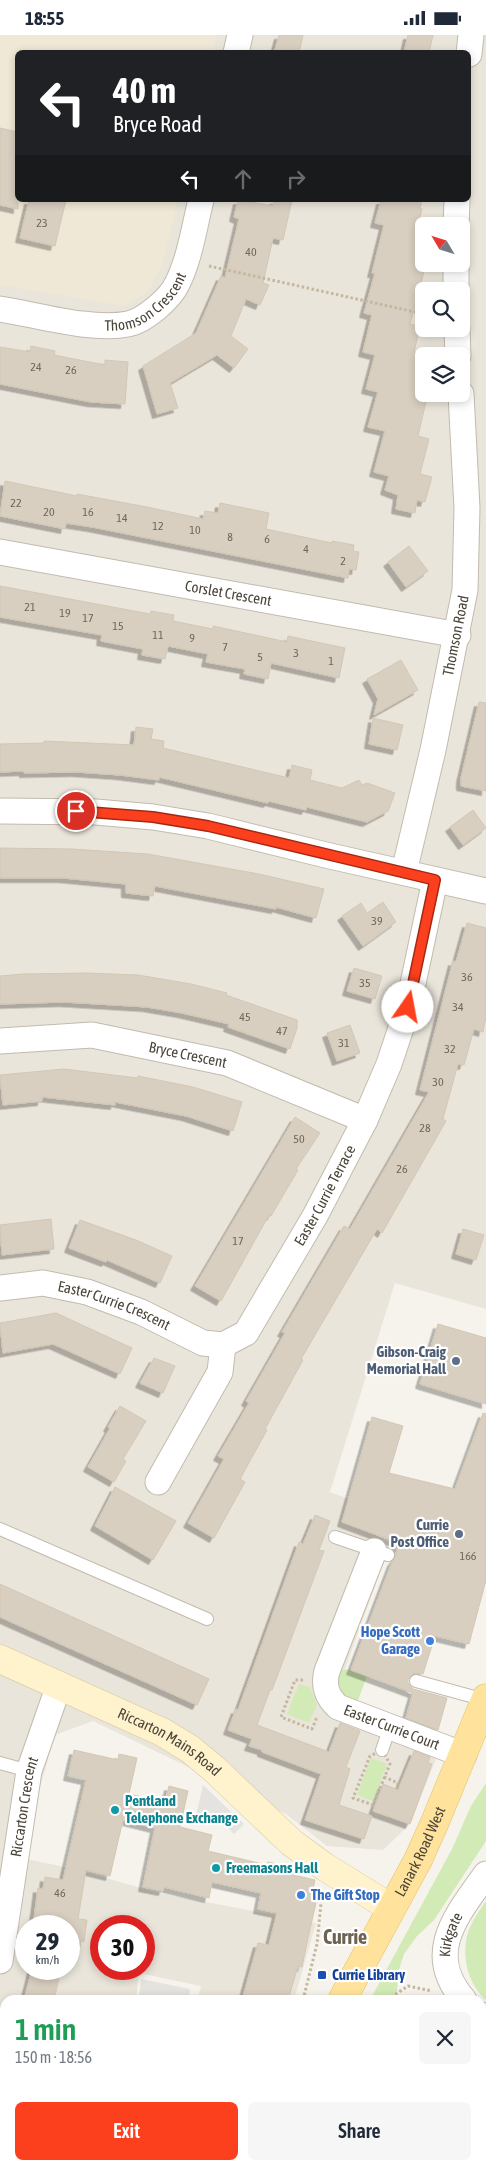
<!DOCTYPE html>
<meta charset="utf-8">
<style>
body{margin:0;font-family:"Asap Condensed",sans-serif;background:#f6f6f7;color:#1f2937;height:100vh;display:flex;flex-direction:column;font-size:19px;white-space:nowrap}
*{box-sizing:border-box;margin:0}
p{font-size:16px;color:#747a83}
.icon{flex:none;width:28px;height:28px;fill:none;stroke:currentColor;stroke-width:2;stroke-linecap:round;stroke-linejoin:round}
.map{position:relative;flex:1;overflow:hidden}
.details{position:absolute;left:0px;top:1960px;width:486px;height:175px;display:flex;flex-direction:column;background:#fff;border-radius:15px 15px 0 0;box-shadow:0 2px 8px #0003}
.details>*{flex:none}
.guide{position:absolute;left:15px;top:15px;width:456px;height:152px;border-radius:8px;box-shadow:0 2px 8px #0003;background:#202124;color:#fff;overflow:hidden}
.needle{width:32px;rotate:308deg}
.controls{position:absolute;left:415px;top:182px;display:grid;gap:10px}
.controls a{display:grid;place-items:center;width:55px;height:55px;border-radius:8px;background:#fff;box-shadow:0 2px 8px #0003;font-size:25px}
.speed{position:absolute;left:15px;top:1880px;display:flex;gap:10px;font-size:25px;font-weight:700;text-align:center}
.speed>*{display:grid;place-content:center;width:65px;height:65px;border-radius:50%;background:#fff;box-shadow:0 2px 8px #0003;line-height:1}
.speed small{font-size:12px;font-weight:400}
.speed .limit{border:8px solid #d22;background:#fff;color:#111}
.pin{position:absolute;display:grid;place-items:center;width:42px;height:42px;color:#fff;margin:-21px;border:2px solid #fff;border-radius:50%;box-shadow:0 1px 5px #0007}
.me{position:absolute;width:55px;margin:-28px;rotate:12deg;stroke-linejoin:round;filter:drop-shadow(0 0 4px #0008)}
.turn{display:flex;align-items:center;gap:18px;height:105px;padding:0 15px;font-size:22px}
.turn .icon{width:65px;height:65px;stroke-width:2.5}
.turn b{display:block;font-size:35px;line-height:42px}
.lanes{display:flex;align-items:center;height:48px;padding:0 15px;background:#0003;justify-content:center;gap:25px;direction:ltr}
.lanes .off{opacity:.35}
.round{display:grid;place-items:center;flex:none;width:52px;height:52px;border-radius:8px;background:#f6f6f7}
.summary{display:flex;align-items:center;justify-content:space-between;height:85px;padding:0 15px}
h1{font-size:30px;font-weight:600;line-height:38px;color:#1e9e55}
.button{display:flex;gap:10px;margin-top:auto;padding:10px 15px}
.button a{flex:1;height:58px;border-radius:8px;background:#fc3f1d;color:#fff;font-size:20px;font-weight:600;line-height:58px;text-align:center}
.button a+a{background:#f6f6f7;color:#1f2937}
.status{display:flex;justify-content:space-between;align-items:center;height:35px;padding:0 25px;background:#fff;direction:ltr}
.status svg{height:14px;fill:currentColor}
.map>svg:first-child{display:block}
.residential{fill:#eae5da;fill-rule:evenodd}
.education{fill:#efe8d6}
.green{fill:#d2eab5}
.parking{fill:#e5e3e0}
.water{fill:#a9d4f2}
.building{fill:#d8cfc1;stroke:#d3c7b4;filter:url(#shadow)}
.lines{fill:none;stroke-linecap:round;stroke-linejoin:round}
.lane-casing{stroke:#c2bbae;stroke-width:14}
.street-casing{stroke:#c2bbae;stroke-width:27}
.secondary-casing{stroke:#d6c79b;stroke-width:29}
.primary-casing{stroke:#e6c16a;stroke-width:29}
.path{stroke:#c4b79f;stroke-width:3;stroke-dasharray:2.5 2.5;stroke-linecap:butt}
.lane{stroke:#fff;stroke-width:12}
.street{stroke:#fff;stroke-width:25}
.secondary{stroke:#fff3cd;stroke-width:28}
.primary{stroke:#ffe39c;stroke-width:28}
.route-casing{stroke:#a42913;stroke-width:12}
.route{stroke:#fc3f1d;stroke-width:9}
.service-dot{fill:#5c6f8a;stroke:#fff;stroke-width:2}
.shop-dot{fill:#3f7fe0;stroke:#fff;stroke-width:2}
.culture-dot{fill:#0f9aa8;stroke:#fff;stroke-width:2}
.transit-dot{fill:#1a4fb4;stroke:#fff;stroke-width:2}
.labels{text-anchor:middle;stroke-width:4.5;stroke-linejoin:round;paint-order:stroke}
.number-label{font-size:12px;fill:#6e675b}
.street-label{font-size:15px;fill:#4b4439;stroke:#fff}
.service-label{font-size:15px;font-weight:bold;fill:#4e5e75;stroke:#fff;text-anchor:end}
.shop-label{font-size:15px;font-weight:bold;fill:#366cbe;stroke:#fff;text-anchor:end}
.culture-label{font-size:15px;font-weight:bold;fill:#0d838f;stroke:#fff;text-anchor:start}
.transit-label{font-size:15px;font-weight:bold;fill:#164399;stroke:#fff;text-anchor:start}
.district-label{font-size:20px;font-weight:bold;fill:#6e6250;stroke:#fff}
</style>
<div class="status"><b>18:55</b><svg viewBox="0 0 49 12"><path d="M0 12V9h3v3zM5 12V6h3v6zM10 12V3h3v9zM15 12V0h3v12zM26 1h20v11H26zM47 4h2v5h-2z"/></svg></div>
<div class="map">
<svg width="486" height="2135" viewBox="0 0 486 2135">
<defs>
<filter id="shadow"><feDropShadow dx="-4.5" dy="4.5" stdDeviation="0" flood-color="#0004"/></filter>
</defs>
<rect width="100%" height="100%" fill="#f6f3ec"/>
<path class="residential" d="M0,0H486V1274L395,1248L330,1457L383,1477L376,1499L390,1510L345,1634H341L360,1670L436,1724L410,1789L383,1815L327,1811L286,1779L93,1686L55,1700L34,1773L27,1824L78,1835L158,1858L316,1888L294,1965H197L201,1951L139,1938L136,1965H5V2130H190L188,2135H0ZM18,18H469V165H18ZM424,191H461V229H424ZM424,256H461V294H424ZM424,321H461V359H424ZM26,1891H69V1934H26ZM101,1891H144V1934H101Z"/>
<polygon class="education" points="0,0 217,0 213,17 18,18 18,165 178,165 162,230 149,256 124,271 0,250"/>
<g class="green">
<path d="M341,1634L351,1635L367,1641L357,1668C340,1661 339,1657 336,1639Z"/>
<polygon points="299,1649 310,1652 317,1670 309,1688 287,1679"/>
<polygon points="371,1723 387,1729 373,1766 357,1760"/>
<polygon points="486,1748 486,1806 434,1885 417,1901 404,1919 398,1938 397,1958 395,1962 407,1960 431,1965 370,1965 452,1814 471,1771"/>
<path d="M485,1867L486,1868V1965C466,1947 460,1916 470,1892C474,1883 480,1875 485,1867Z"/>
<polygon points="300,2130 354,2130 353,2135 298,2135"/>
</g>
<g class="parking">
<polygon points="203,1750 244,1789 234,1799 220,1785 196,1781"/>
<polygon points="141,1944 190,1954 188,1965 139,1965"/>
</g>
<polygon class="water" points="486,2061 486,2135 467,2135 469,2130 481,2130 481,2081"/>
<g class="building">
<polygon points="279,0 303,0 299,18 274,18"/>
<polygon points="408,0 433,0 429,18 404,18"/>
<polygon points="0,93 18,97 18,174 0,170"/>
<polygon points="29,165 66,165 55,211 20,203"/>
<polygon points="238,165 273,171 274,165 292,165 283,205 273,203 263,248 269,250 260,270 246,264 231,301 248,314 234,333 217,320 170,348 178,373 157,379 143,331 196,298 221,241 225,243 239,184 234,182"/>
<polygon points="381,165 422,165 420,173 422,174 415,201 424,203 418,226 426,229 410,289 420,292 414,317 424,319 421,329 423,329 414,364 426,367 418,401 429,404 420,439 432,442 425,467 417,465 415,478 396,474 398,460 385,455 389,441 374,437 385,396 368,392 378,357 366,354 375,320 363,317 372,280 364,278 375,238 372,238 384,190 375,188"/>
<polygon points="31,311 55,316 54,320 105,330 105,325 128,327 125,369 91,367 0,349 0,312 30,317"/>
<polygon points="5,446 77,461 77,459 147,472 203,484 205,476 218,478 220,468 269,478 266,494 332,508 332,506 354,510 353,516 359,517 356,535 349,534 348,543 92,492 66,488 65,494 0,481"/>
<polygon points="409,511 428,536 406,552 388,527"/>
<polygon points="0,551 150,579 151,576 174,580 173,586 213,594 213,591 287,607 288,601 345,613 339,643 271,628 268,644 244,639 245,634 206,627 208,619 168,611 165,624 142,620 143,614 101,606 102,600 0,582"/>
<polygon points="401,625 418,655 374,680 378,664 367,644"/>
<polygon points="479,667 486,668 486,756 461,751 461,743"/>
<polygon points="373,683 403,690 397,715 369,709"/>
<polygon points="136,692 153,694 151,704 164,706 163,713 289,743 292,730 312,735 310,745 342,753 359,745 362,750 367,748 395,758 388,776 367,787 307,772 306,775 269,766 268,768 159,742 159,745 120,740 76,737 24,738 24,736 0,737 0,709 44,708 44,706 134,710"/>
<polygon points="473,775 486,793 463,810 450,792"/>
<polygon points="0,813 72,814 148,819 259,839 324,854 316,883 276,872 276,874 155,851 153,861 126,858 126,849 63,843 0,843"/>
<polygon points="383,867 396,887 363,911 342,881 361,868 367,878"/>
<polygon points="467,888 486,893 486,982 483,997 474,994 464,1030 458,1029 443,1084 446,1086 382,1198 377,1194 301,1324 303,1325 265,1394 267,1395 240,1444 245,1447 214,1503 188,1488 224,1424 218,1421 249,1368 246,1366 285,1298 282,1297 344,1191 350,1194 429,1057 420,1055 453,926 456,927"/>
<polygon points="354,933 382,941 375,964 347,956"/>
<polygon points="87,938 138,940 191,949 227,958 226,960 297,985 297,993 290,1014 228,992 229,989 182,978 147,972 64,967 0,969 0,941 23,939"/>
<polygon points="350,990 360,1018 337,1026 327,998"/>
<polygon points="64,1034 138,1043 138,1041 193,1052 242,1067 233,1096 186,1081 115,1067 115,1070 42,1062 42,1066 3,1070 0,1040"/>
<polygon points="295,1082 320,1098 296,1134 298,1135 271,1181 269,1180 221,1266 195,1251"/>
<polygon points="51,1184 54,1214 2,1220 0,1190"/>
<polygon points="80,1185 136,1205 172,1221 160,1248 107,1225 106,1227 69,1213"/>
<polygon points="463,1194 484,1200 476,1225 456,1219"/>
<polygon points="56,1278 132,1313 120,1339 53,1309 3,1318 0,1288"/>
<polygon points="438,1289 486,1303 486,1369 420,1349"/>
<polygon points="154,1323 175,1331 163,1358 140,1348"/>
<polygon points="120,1371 146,1386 123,1424 126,1426 114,1447 88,1432 110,1393 108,1392"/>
<polygon points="483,1378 486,1379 486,1545 469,1609 435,1601 423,1639 414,1638 408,1644 408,1648 413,1654 447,1663 438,1695 406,1683 413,1658 351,1635 392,1527 395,1523 398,1511 395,1510 396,1507 342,1487 372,1382 403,1391 389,1438 455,1454"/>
<polygon points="115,1452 176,1486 153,1525 95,1491"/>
<polygon points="315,1480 330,1486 319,1515 324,1516 272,1655 270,1655 257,1690 329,1717 340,1688 360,1696 346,1732 350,1734 339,1770 372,1781 364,1804 305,1785 321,1739 262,1717 262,1715 249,1711 252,1704 228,1695 236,1674 238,1675 299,1507 303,1509"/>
<polygon points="0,1549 209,1644 197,1670 0,1582"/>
<polygon points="74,1715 118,1725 119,1719 137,1723 129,1759 165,1767 169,1751 188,1756 180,1792 212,1800 208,1816 267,1830 268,1827 287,1831 285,1838 315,1845 310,1867 316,1868 306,1912 302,1932 298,1931 288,1965 242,1965 258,1908 269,1910 277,1878 258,1874 261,1858 212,1847 209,1863 164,1852 163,1856 143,1852 155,1793 123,1785 110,1841 86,1835 78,1884 87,1885 84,1907 69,1905 69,1891 33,1891 38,1853 43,1854 45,1842 63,1845 86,1745 68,1741"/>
<polygon points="414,1716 430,1722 428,1728 432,1729 410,1789 373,1776 383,1749 398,1755"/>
<polygon points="32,1934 61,1934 54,1965 24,1965"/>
</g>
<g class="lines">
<g class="lane-casing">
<g id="lane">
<polyline points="0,1494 207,1584"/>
<polyline points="335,1502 388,1520"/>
<polyline points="416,1646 485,1665"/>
<polyline points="382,1715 390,1692"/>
<polyline points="0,1728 29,1736"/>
</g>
</g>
<g class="street-casing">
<g id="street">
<polyline points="236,18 240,0"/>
<polyline points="469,19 471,0"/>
<polyline points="456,191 457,165"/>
<polyline points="456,256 456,229"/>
<path id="s1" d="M0,274C38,280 91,296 128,289C144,286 170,264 177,249C190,223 194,193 201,165"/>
<polyline points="457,294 458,321"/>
<path id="s2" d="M0,517L458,600"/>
<polyline points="0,776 96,777 153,782 208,791 330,821 486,856"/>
<path id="s3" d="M404,837L433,715L465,555L467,473L461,359"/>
<path id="s4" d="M0,1006L92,1000L227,1028L365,1085"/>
<path id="s5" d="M0,1253L43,1248L87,1257L141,1277L203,1308L223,1310"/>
<path id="s6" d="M158,1447L220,1337L223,1310L246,1298L315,1181L365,1085L389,1029L408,972L435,845"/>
<path id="s7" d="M374,1516L327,1636C323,1651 327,1662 338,1672L464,1720"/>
<path id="s8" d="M0,1926L29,1736L59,1650"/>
<path id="s9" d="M464,1965C423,1918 457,1880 486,1839"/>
<polyline points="481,1980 486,1983"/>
</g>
</g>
<g class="secondary-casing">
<g id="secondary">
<path id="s10" d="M0,1624L162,1697L190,1714L214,1734L292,1808L325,1832L391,1873"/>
</g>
</g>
<g class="primary-casing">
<g id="primary">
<path id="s11" d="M342,1965L418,1825L435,1787L486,1663"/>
<polyline points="271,2135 273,2130"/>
</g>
</g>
<g class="path">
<polyline points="209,231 424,279"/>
<polyline points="303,1645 295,1645 281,1682 312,1694 317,1682"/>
<polygon points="382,1715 390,1729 373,1770 353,1763 370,1721"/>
<polyline points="384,1742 398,1748 397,1754"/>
<polyline points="303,1965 317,1909 322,1858"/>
<polyline points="387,1965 408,1951 432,1956"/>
<polyline points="308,2135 310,2130"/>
</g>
<use href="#lane" class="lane"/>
<use href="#street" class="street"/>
<use href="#secondary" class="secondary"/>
<use href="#primary" class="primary"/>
</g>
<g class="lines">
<g class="route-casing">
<polyline id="route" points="76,776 153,782 208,791 435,845 408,972"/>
</g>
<use href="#route" class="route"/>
</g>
<g class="service-dot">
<circle cx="456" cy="1326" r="5"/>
<circle cx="459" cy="1499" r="5"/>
</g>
<g class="shop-dot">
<circle cx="430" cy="1606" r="5"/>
<circle cx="301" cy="1860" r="5"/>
</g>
<g class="culture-dot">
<circle cx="115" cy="1775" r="5"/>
<circle cx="216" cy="1833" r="5"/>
</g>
<rect class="transit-dot" x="317" y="1935" width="10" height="10" rx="2.5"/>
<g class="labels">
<g class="number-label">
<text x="42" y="192">23</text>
<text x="251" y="221">40</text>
<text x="36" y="336">24</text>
<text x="71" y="339">26</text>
<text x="16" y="472">22</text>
<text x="49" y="481">20</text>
<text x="88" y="481">16</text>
<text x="122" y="487">14</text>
<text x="158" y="495">12</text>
<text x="195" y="499">10</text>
<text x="230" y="506">8</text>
<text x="267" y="508">6</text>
<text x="306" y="518">4</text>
<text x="343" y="530">2</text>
<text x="30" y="576">21</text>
<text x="65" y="582">19</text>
<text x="88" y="587">17</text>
<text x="118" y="595">15</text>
<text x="158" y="604">11</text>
<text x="192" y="607">9</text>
<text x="225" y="616">7</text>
<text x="296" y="622">3</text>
<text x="260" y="626">5</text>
<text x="331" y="630">1</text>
<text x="377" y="890">39</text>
<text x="467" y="946">36</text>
<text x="365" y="952">35</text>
<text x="458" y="976">34</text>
<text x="245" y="986">45</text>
<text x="282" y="1000">47</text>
<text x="344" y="1012">31</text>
<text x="450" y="1018">32</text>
<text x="438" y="1051">30</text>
<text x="425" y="1097">28</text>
<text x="299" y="1108">50</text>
<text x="402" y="1138">26</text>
<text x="238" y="1210">17</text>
<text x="468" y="1525">166</text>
<text x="60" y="1862">46</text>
</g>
<g class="street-label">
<text dy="5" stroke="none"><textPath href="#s1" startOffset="156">Thomson Crescent</textPath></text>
<text dy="5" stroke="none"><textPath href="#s2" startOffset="232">Corslet Crescent</textPath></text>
<text dy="5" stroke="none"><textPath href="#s3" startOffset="242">Thomson Road</textPath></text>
<text dy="5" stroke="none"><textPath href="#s4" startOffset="190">Bryce Crescent</textPath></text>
<text dy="5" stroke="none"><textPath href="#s6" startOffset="338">Easter Currie Terrace</textPath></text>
<text dy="5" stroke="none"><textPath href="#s5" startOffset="118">Easter Currie Crescent</textPath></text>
<text dy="5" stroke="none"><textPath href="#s7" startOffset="226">Easter Currie Court</textPath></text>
<text dy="5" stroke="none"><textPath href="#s10" startOffset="189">Riccarton Mains Road</textPath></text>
<text dy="5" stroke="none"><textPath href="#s8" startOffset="156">Riccarton Crescent</textPath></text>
<text dy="5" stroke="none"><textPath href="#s11" startOffset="168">Lanark Road West</textPath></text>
<text dy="5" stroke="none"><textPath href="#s9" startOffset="71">Kirkgate</textPath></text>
</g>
<g class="service-label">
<text x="446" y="1322">Gibson-Craig<tspan x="446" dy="17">Memorial Hall</tspan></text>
<text x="449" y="1495">Currie<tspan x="449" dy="17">Post Office</tspan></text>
</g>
<g class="shop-label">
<text x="420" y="1602">Hope Scott<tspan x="420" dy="17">Garage</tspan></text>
<text x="311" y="1865" text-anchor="start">The Gift Stop</text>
</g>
<g class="culture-label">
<text x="125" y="1771">Pentland<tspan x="125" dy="17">Telephone Exchange</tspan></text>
<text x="226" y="1838">Freemasons Hall</text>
</g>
<g class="transit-label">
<text x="332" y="1945">Currie Library</text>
</g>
<g class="district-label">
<text x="345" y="1909">Currie</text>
</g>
</g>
</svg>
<div class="controls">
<a><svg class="needle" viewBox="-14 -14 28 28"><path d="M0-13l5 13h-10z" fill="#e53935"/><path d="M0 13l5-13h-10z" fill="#747a83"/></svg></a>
<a><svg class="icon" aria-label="search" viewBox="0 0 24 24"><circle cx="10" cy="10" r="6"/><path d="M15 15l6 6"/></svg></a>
<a><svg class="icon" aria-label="layers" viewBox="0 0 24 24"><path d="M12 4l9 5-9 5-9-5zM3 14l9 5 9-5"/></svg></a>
</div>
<div class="speed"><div>29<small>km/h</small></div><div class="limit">30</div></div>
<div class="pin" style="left:76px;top:776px;background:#d93025"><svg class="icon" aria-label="arrive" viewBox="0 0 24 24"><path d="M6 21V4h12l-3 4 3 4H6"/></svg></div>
<svg class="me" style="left:408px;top:972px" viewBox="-20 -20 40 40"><circle r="19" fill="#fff"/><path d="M0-13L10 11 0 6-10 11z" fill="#fc3f1d"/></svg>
<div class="guide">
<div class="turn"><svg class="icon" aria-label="left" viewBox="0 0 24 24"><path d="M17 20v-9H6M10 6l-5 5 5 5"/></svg><div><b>40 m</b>Bryce Road</div></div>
<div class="lanes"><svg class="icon" aria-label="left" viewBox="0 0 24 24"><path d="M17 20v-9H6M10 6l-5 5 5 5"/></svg><svg class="icon off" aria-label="ahead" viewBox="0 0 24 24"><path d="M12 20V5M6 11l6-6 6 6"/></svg><svg class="icon off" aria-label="right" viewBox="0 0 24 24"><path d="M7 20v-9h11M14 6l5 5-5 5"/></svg></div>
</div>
<section class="details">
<div class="summary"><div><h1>1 min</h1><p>150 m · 18:56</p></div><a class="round"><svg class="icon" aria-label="close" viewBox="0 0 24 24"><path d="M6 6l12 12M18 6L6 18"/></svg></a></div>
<div class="button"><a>Exit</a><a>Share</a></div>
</section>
</div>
